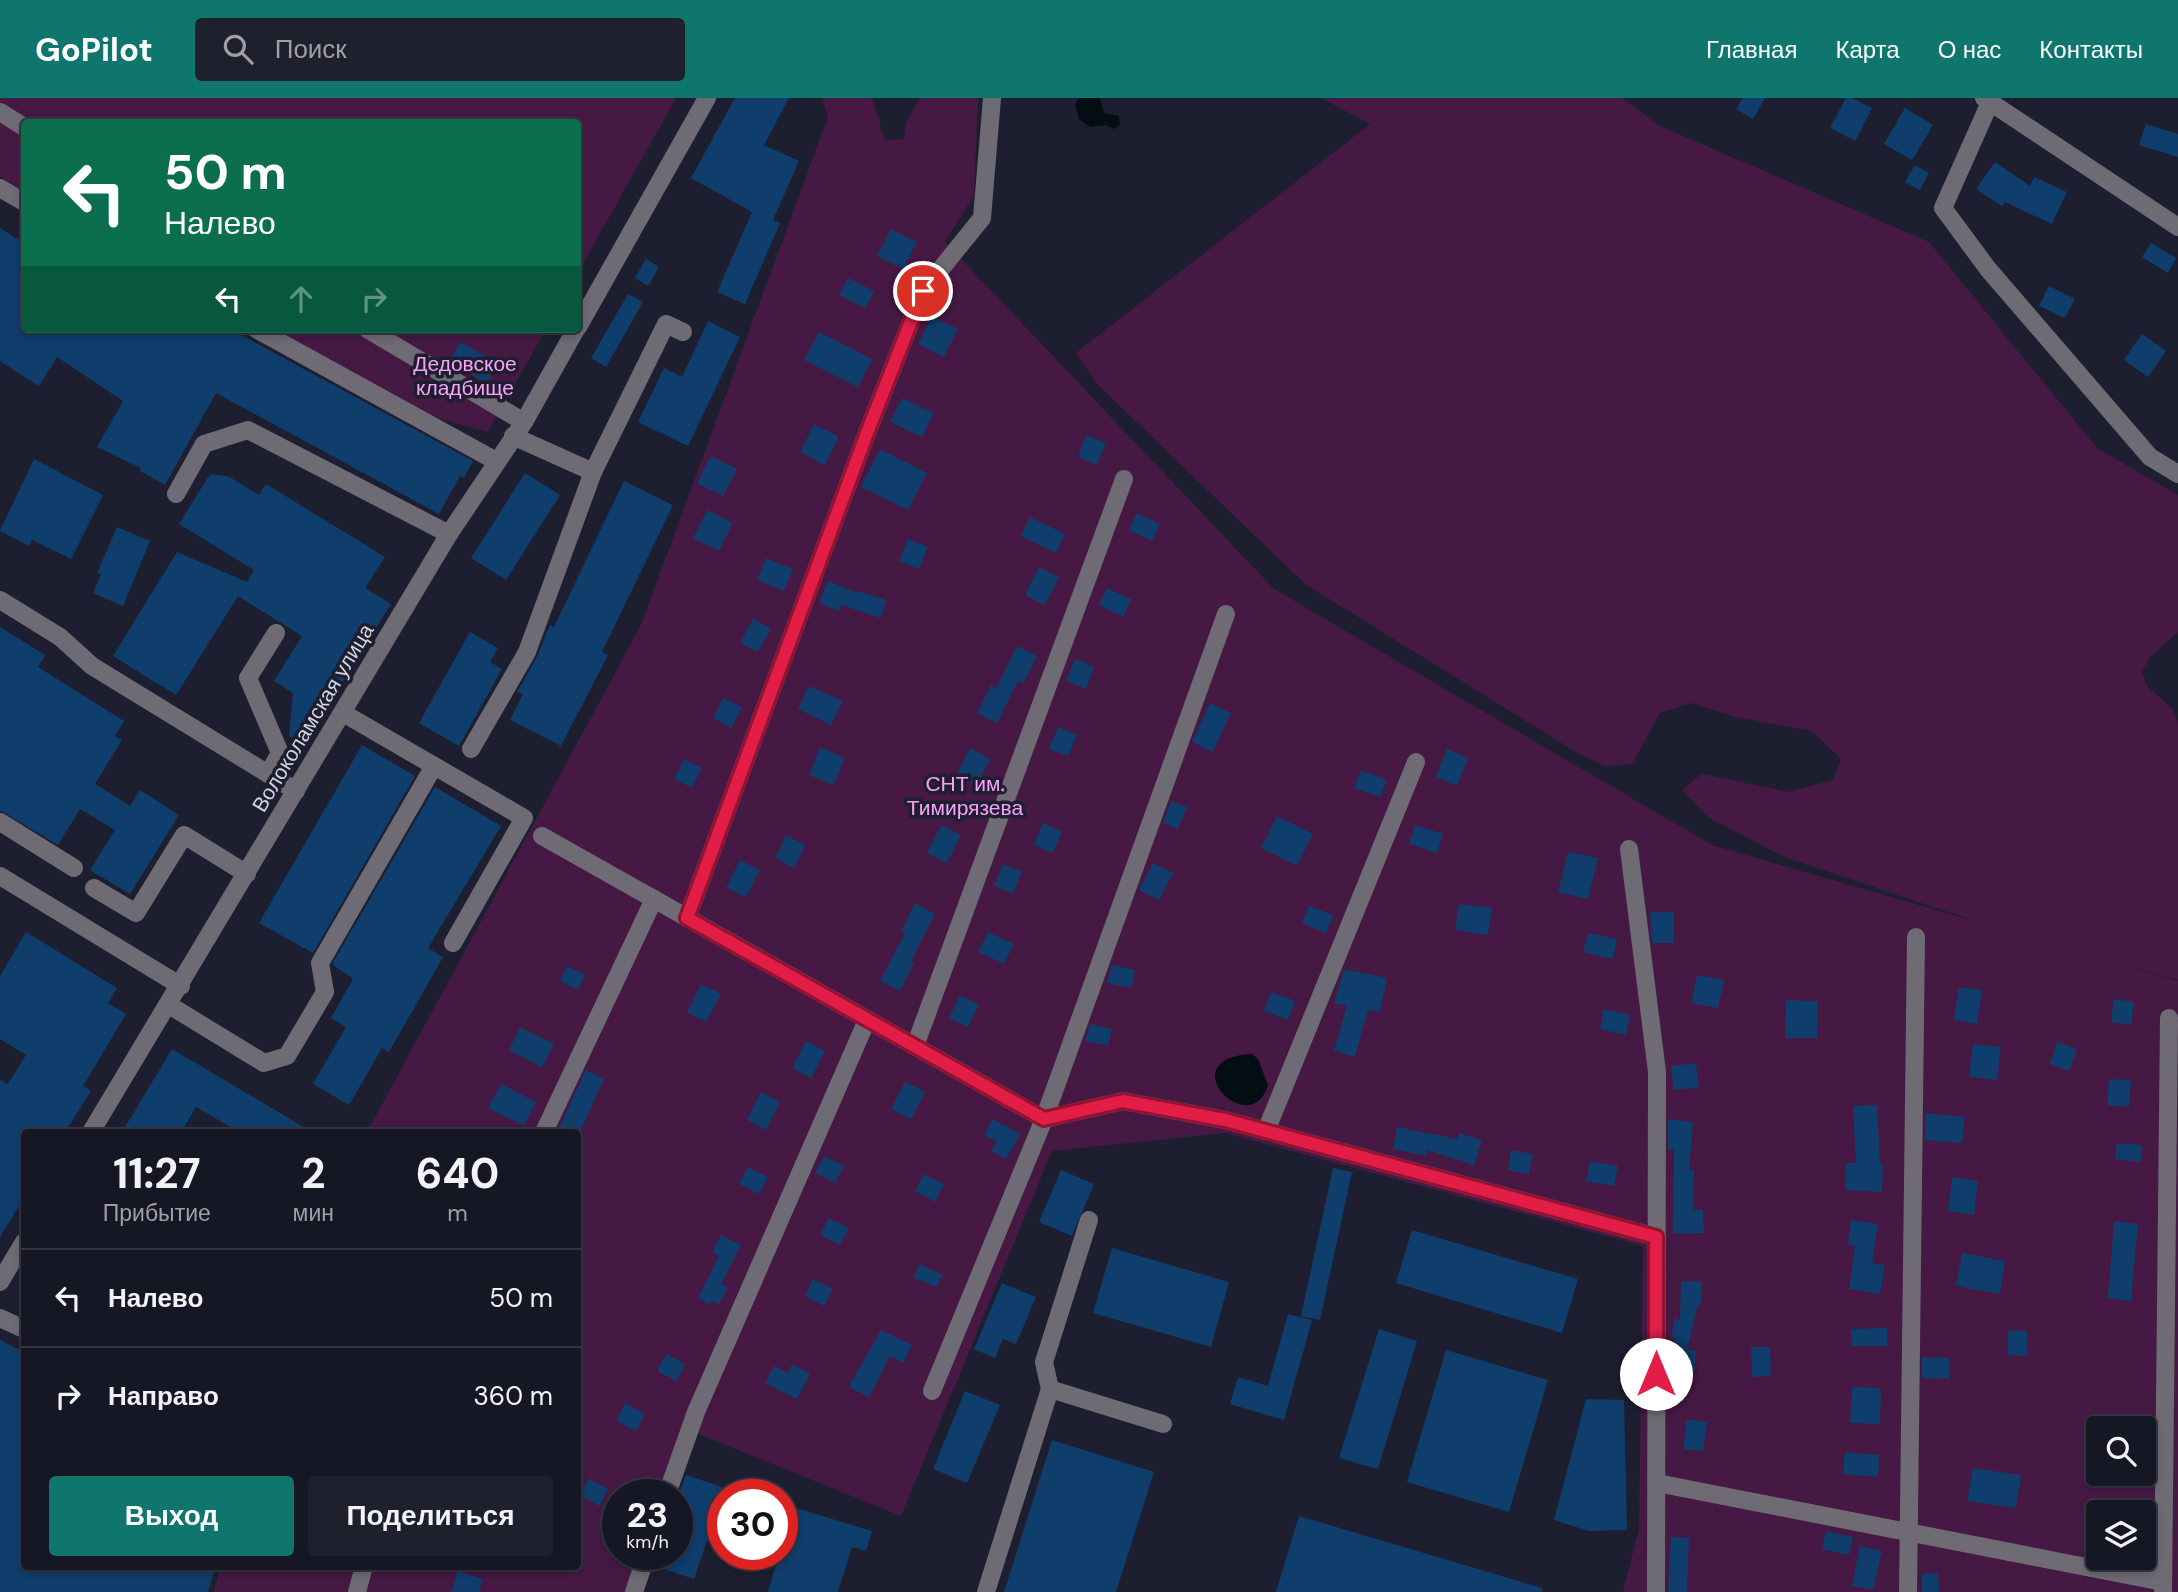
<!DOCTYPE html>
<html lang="ru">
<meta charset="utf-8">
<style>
body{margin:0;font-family:"DM Sans",sans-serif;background:#1f202d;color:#f1f3f6;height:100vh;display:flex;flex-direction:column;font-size:26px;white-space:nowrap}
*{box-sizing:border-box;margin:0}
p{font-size:23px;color:#9e9fa7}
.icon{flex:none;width:38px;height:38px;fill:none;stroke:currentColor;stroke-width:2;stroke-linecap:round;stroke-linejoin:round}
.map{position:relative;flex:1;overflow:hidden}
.side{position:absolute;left:21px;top:1031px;width:560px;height:441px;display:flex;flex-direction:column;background:#161725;border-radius:7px;box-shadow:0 4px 10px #0003,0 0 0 2px #353642}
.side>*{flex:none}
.banner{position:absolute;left:21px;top:21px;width:560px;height:214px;border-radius:7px;box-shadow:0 4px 10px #0003,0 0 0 2px #353642;background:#0b6e4f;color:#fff;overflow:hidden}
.controls{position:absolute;left:2086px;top:1318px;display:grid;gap:14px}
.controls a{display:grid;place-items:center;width:70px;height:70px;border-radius:7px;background:#161725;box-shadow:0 4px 10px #0003,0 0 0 2px #353642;font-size:35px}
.speed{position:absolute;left:602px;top:1381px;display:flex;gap:14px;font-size:35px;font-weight:700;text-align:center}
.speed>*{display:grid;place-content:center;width:91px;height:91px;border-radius:50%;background:#161725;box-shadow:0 4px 10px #0003,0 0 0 2px #353642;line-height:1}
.speed small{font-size:18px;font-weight:400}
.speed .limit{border:10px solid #d22;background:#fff;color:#111}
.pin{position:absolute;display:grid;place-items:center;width:60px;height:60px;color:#fff;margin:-30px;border:4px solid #fff;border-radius:50%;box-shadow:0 2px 7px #0007}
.me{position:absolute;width:77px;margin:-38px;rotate:0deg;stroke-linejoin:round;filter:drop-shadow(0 0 5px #0008)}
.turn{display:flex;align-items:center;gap:24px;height:147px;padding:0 28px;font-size:32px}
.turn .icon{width:91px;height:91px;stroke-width:2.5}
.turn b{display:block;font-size:49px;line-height:60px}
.lanes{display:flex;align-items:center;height:66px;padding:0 28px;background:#0003;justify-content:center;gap:35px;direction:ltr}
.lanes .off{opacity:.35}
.eta{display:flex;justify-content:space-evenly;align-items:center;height:119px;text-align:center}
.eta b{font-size:42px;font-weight:700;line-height:49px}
.button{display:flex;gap:14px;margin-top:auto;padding:14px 28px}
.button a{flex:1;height:80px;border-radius:7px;background:#0f766e;color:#fff;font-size:28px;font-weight:700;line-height:80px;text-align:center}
.button a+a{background:#1f202d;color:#f1f3f6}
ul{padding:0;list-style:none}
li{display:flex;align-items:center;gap:21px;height:98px;padding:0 28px;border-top:2px solid #353642}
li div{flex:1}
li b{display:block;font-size:26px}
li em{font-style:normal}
header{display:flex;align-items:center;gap:42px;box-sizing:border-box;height:98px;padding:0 35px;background:#0f766e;color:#fff}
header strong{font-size:33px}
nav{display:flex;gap:38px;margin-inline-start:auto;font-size:24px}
.search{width:490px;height:63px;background:#1f202d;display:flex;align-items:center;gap:18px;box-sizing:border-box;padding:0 24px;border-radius:7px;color:#9e9fa7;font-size:26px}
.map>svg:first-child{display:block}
.green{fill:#451944;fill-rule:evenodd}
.water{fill:#020e13}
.building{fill:#0f3d6c}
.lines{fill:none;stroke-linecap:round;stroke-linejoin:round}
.minor{stroke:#6f6b75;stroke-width:18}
.route-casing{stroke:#92132f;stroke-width:18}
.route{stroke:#e11d48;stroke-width:12}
.labels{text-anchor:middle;stroke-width:7;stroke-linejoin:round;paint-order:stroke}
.park-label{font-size:21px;fill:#faa2f6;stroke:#1d1f31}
.street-label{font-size:21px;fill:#d3d5e2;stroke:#1d1f31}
</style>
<header>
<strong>GoPilot</strong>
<div class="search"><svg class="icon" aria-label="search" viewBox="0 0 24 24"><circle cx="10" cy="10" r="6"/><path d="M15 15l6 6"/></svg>Поиск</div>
<nav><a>Главная</a><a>Карта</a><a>О нас</a><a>Контакты</a></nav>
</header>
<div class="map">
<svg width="2178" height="1494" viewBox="0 0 2178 1494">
<rect width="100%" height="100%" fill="#1d1f31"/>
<g class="green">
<polygon points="0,0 676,0 578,175 578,24 24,24 24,92 0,79"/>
<path d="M822,0H870L873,3L885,42L904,41L906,25L920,0H978L974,97L945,144L1274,491L1712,747L1984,826L1782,758L1708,719L1682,692L1702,676L1788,694L1833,682L1841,661L1812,633L1736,619L1691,605L1660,615L1632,666L1605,668L1581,657L1305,486L1097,286L1076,255L1370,26L1321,0H1622L1660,28L1929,144L2097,350L2178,397V534L2150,559L2142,574L2148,589L2173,611L2178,625V882L2110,863L2178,883V1494H1623L1639,1431L1643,1148L1225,1035L1052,1053L901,1418L691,1333L669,1396H618V1456H650L637,1494H214L220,1468H578V1034H367L641,527L828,19ZM2098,1330H2144V1376H2098ZM2098,1414H2144V1460H2098Z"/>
<polygon points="273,231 546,231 488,334 430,318"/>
</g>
<g class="water">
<polygon points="1079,0 1100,0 1104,15 1119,18 1120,27 1114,31 1106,27 1090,29 1079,21 1075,6"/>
<path d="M1252,956L1258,961L1268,987C1251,1045 1168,960 1252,956Z"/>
</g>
<g class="building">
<polygon points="735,0 789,0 764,47 799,63 773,122 780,125 745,206 717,194 752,114 691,80"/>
<polygon points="1743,0 1765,0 1753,21 1736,11"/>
<polygon points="1846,0 1852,0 1872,10 1855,43 1830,30"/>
<polygon points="1905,10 1933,27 1912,62 1884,46"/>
<polygon points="2146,26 2178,36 2178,59 2139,47"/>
<polygon points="1995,64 2030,88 2034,79 2067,94 2052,126 2005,104 2002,108 1976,91"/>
<polygon points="1915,67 1929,75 1920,92 1905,84"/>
<polygon points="0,130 24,145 24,231 230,231 473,363 464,380 460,378 439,416 216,295 165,387 140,373 141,370 97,349 123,303 57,259 39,288 0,263"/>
<polygon points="891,131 917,144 903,171 877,158"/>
<polygon points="2151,145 2176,160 2168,175 2142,159"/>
<polygon points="646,161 659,169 648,188 635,180"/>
<polygon points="848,180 874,193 865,210 839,197"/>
<polygon points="2049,188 2075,201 2065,220 2039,208"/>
<polygon points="628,196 643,204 606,269 591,260"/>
<polygon points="932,218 958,231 944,259 918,246"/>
<polygon points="708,223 740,239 688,348 638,324 664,270 682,279"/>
<polygon points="819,234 872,261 858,289 804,262"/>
<polygon points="2142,236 2166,253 2148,279 2124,262"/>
<polygon points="460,244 497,264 487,285 449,265"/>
<polygon points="902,300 934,315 922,339 890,324"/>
<polygon points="814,326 839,339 825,367 800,354"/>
<polygon points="1086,337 1106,345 1097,367 1078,359"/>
<polygon points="880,351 927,375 908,412 861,389"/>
<polygon points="711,358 737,371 723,398 697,385"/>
<polygon points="34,361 103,397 71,461 32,442 29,448 0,433"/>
<polygon points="525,375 560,397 506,482 471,460"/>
<polygon points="210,376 228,378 259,397 266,386 385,459 365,490 391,506 304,647 289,638 293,595 274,583 302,538 238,498 176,597 113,558 177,454 247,484 254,472 179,426"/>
<polygon points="624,383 673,407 602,554 608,557 561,648 510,622 523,596 517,594 537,559 550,527 554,529"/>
<polygon points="707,412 733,425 719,453 693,440"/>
<polygon points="1137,415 1160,426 1152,443 1129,432"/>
<polygon points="1030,419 1065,436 1056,455 1021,438"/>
<polygon points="117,429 150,443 123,508 93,495 101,476 97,475"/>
<polygon points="908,441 928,449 919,471 899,463"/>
<polygon points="766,460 793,471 784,493 757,482"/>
<polygon points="1039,469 1059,479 1045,507 1025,497"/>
<polygon points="828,483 857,495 858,493 886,502 881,520 841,507 839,513 819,505"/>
<polygon points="1107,490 1131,501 1123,519 1099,507"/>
<polygon points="753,521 771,530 758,554 740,545"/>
<polygon points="0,529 45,557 38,569 124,623 115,638 122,642 95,686 130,708 140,692 179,717 130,796 90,772 115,732 80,711 58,747 0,712"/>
<polygon points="470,534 498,550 490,564 502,571 459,648 419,625"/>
<polygon points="1017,548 1037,558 1023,586 1018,583 997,625 977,615 991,587 996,590"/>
<polygon points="1075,561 1094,569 1086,591 1066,583"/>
<polygon points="809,588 843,603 831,627 798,611"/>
<polygon points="723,600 742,609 731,630 713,620"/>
<polygon points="1210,605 1231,615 1213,654 1192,644"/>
<polygon points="1058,629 1077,637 1068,658 1049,651"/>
<polygon points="362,647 415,678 313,855 259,825"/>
<polygon points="820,649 845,660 834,687 809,677"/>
<polygon points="970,650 990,661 976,688 956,678"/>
<polygon points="1447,651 1468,660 1457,688 1436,679"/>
<polygon points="684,661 702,670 692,690 674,681"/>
<polygon points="1361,672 1387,682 1380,699 1354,690"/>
<polygon points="435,689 501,728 428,850 443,859 389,954 382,950 349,1007 313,986 346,929 331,920 353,881 332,866"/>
<polygon points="1171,703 1187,709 1178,731 1163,725"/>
<polygon points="1277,718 1313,736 1297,768 1261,750"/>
<polygon points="1043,725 1062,733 1053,755 1034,747"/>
<polygon points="941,727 961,737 947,765 927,755"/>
<polygon points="1415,727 1443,736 1437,755 1409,746"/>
<polygon points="786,737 805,747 794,770 775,760"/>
<polygon points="1568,754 1598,760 1588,801 1558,794"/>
<polygon points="740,762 760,772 746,799 726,790"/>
<polygon points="1153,765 1173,775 1159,802 1139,792"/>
<polygon points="1003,766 1022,774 1013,796 994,788"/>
<polygon points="915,805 935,816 911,863 914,865 900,893 880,883 905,835 901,833"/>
<polygon points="1459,806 1492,810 1488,837 1455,832"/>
<polygon points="1309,808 1333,817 1326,835 1302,825"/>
<polygon points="1650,814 1674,814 1674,845 1652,845"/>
<polygon points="26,834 117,890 108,905 126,916 83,988 91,993 65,1034 24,1034 24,1100 0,1139 0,982 8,986 26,957 0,941 0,878"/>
<polygon points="988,834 1014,846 1004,866 978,854"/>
<polygon points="1588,835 1617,841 1613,861 1583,854"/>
<polygon points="1112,867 1135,872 1131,890 1107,885"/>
<polygon points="567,868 585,877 578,892 560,883"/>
<polygon points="1344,871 1387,880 1380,914 1368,912 1355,959 1334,953 1347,908 1334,905"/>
<polygon points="1697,877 1724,882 1718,910 1691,905"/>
<polygon points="701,886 721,896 706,924 687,914"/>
<polygon points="1959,889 1982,892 1977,926 1954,922"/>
<polygon points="1271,894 1295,903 1288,922 1264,913"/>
<polygon points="960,897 979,907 968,929 949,920"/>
<polygon points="2114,901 2134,904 2131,927 2111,924"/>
<polygon points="1786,902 1818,903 1817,940 1785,940"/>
<polygon points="1604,911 1630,917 1626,937 1600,931"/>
<polygon points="1090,926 1112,931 1108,947 1085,943"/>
<polygon points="520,929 554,946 542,969 509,952"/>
<polygon points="806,943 825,953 811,980 792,970"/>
<polygon points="2057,944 2077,951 2069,973 2050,966"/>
<polygon points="1973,946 2001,949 1997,982 1969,979"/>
<polygon points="172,951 312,1034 239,1034 196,1009 181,1034 122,1034"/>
<polygon points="1696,965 1699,989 1674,992 1671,968"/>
<polygon points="586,972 604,981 578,1038 578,1034 568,1034 559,1030"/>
<polygon points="2109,981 2131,982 2129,1009 2107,1007"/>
<polygon points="905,984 925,994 911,1021 891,1011"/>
<polygon points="501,986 536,1004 524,1028 488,1010"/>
<polygon points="761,994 780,1004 766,1032 747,1022"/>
<polygon points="1877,1007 1880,1066 1883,1066 1882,1094 1845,1092 1846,1065 1856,1065 1853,1008"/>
<polygon points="1925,1015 1965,1019 1962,1045 1925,1042"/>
<polygon points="993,1021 1020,1036 1006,1061 991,1053 997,1044 984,1037"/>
<polygon points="1668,1021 1693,1024 1689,1072 1694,1072 1693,1112 1703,1112 1704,1135 1673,1136 1674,1052 1668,1051"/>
<polygon points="1397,1029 1457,1041 1459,1035 1482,1042 1474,1067 1427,1052 1426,1058 1393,1051"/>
<polygon points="2117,1045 2142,1047 2141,1064 2115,1061"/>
<polygon points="1511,1052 1533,1056 1529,1076 1508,1072"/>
<polygon points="824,1058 844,1068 835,1085 815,1075"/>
<polygon points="1590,1063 1618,1068 1614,1088 1586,1083"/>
<polygon points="748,1069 768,1079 759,1096 739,1086"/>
<polygon points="1333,1070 1352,1074 1320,1222 1301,1218"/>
<polygon points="1061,1072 1094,1086 1072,1138 1039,1124"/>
<polygon points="924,1076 944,1086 935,1104 915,1093"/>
<polygon points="1952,1079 1978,1083 1974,1117 1948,1113"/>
<polygon points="829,1120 849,1130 840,1147 820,1137"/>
<polygon points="1851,1122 1878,1126 1872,1165 1885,1167 1880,1196 1849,1191 1855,1148 1848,1147"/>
<polygon points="2114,1123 2138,1126 2131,1203 2108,1200"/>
<polygon points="1412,1132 1578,1181 1562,1235 1396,1185"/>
<polygon points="721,1137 741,1147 721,1186 728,1189 719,1206 712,1203 710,1206 698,1200 719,1158 712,1154"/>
<polygon points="1112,1150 1229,1184 1211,1249 1093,1215"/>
<polygon points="1962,1155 2005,1163 2000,1196 1956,1188"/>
<polygon points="919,1166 942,1176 937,1189 914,1180"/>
<polygon points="813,1181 833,1191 824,1208 805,1198"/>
<polygon points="1681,1183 1702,1184 1701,1207 1698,1207 1687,1252 1696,1253 1694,1276 1681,1274 1681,1278 1672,1277 1675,1239 1671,1239 1675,1220 1680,1222"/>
<polygon points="1002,1185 1036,1199 1016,1246 1003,1241 995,1260 974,1251"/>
<polygon points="1288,1216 1312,1222 1284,1322 1230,1306 1238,1279 1268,1288"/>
<polygon points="1887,1230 1887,1248 1852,1248 1851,1231"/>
<polygon points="1379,1231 1417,1243 1378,1371 1339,1360"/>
<polygon points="881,1232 912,1247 903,1265 890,1258 869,1299 849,1289"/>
<polygon points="2008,1232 2027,1233 2027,1258 2008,1257"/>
<polygon points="0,1242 24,1254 24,1468 201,1468 214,1474 208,1494 0,1494"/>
<polygon points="1751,1249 1770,1249 1771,1278 1752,1279"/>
<polygon points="1446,1252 1548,1282 1509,1414 1407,1384"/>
<polygon points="666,1256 685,1266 677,1283 657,1273"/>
<polygon points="1922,1259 1950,1260 1949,1281 1922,1280"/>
<polygon points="792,1266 810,1276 797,1301 765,1285 774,1268 788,1275"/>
<polygon points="1852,1289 1881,1290 1880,1326 1850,1325"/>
<polygon points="965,1293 1000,1307 967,1385 933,1371"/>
<polygon points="1586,1301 1624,1302 1627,1432 1589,1433 1554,1422"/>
<polygon points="625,1305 645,1316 636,1333 616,1323"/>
<polygon points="1687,1321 1707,1324 1703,1353 1683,1351"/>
<polygon points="1052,1342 1154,1374 1116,1494 1004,1494"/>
<polygon points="1845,1354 1879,1357 1878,1379 1843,1376"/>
<polygon points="1973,1370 2021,1377 2016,1410 1967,1403"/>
<polygon points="686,1377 725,1390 694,1481 655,1468 658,1456 677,1456 677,1401"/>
<polygon points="589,1381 608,1391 600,1408 580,1398"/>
<polygon points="793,1409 872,1433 866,1453 852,1449 838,1494 768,1494 779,1456 782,1456 782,1446"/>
<polygon points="1299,1418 1542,1490 1542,1494 1276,1494"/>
<polygon points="1826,1433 1853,1439 1849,1457 1822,1451"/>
<polygon points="1671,1439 1689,1440 1687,1494 1668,1494"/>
<polygon points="1860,1448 1882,1453 1873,1492 1852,1488"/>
<polygon points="458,1473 483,1481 479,1494 451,1494"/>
<polygon points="1938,1475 1939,1494 1922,1494 1922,1476"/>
</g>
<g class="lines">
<g class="minor">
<polyline points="1984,0 2178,129"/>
<polyline points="1992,0 1943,110 1988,171 2150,359 2178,376"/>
<polyline points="0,14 24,29"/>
<polyline points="0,90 24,104"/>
<polyline points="578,229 707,0"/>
<polyline points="256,231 496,363"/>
<polyline points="367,231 524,324"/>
<polyline points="593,374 666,226 683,234"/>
<polyline points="176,396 204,346 248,332 449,436"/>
<polyline points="0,502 60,539 92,568 296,693"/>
<polyline points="343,615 524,720 453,845"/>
<polyline points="471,651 527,554 593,374 513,338"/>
<polyline points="268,676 280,655 248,580 276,535"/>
<polyline points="0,724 74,770"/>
<polyline points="542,738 1044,1021 1123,1003 1225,1022 1656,1139"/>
<polyline points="1629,751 1657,974 1656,1494"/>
<polyline points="0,778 181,888"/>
<polyline points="94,790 136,815 184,737 247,776"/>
<polyline points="687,820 867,335 923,193 982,120 992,0"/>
<polyline points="169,907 264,965 287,958 325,894 320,865 434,668"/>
<polyline points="915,948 1124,381"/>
<polyline points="1266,1033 1416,664"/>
<polyline points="91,1034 449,436 524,324 576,231"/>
<polyline points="544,1034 654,801"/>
<polyline points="0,1184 24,1144"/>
<polyline points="0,1220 24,1231"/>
<polyline points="1050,1291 1044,1264 1089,1122"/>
<polyline points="932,1293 1044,1021 1226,516"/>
<polyline points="1657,1385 2163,1484"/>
<polyline points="667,1396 696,1314 867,922"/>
<polyline points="357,1494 364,1468"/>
<polyline points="634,1494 647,1456"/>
<polyline points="986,1494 1050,1291 1163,1326"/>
<polyline points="1908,1494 1916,839"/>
<polyline points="2163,1494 2169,920"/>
</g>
</g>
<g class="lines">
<g class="route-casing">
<polyline id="route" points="923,193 867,335 687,820 1044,1021 1123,1003 1225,1022 1656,1139 1656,1276"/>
</g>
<use href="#route" class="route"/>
</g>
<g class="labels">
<g class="park-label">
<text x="465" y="273">Дедовское<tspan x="465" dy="24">кладбище</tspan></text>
<text x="965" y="693">СНТ им.<tspan x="965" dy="24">Тимирязева</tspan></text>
</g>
<g class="street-label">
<text transform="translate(313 620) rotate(-59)" y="7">Волоколамская улица</text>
</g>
</g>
</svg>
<div class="controls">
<a><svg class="icon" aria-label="search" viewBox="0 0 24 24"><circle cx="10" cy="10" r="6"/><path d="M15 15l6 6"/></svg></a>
<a><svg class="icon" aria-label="layers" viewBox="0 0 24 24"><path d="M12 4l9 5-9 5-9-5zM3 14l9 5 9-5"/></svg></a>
</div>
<div class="speed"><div>23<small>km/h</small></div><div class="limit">30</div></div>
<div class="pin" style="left:923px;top:193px;background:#d93025"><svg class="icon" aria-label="arrive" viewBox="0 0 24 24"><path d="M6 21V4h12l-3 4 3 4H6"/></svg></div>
<svg class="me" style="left:1656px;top:1276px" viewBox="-20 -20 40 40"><circle r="19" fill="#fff"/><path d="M0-13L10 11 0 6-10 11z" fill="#e11d48"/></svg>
<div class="banner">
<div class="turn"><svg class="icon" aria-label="left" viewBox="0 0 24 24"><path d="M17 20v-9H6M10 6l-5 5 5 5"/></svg><div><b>50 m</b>Налево</div></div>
<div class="lanes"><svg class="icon" aria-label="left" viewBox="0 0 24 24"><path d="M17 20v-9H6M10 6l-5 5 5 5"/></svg><svg class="icon off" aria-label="ahead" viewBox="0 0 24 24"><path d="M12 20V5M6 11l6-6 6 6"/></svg><svg class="icon off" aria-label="right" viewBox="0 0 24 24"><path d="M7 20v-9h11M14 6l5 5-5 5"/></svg></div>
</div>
<section class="side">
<div class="eta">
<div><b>11:27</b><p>Прибытие</p></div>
<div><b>2</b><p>мин</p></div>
<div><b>640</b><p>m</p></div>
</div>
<ul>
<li><svg class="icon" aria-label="left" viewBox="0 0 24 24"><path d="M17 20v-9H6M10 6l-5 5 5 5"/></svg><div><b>Налево</b></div><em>50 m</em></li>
<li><svg class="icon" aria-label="right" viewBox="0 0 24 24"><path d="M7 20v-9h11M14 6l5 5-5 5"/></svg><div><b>Направо</b></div><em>360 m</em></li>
</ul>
<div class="button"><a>Выход</a><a>Поделиться</a></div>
</section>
</div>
